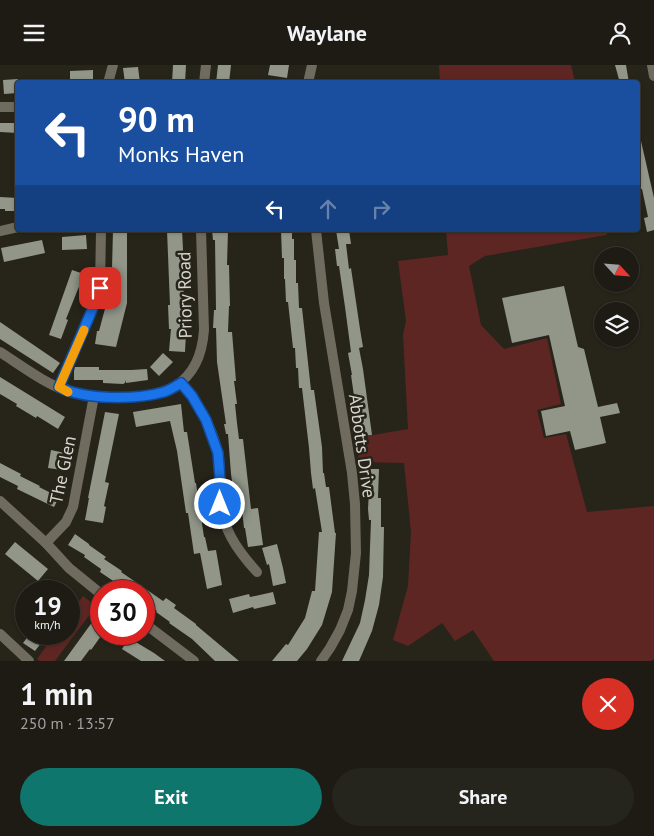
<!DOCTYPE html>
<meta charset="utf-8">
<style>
body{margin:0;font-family:"PT Sans",sans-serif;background:#25241d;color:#f1f3f6;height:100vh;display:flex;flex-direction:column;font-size:19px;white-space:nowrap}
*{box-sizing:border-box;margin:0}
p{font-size:16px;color:#a0a1a0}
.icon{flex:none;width:28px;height:28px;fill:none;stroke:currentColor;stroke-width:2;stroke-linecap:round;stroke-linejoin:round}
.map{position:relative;height:596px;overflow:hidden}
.side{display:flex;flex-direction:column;background:#1d1b14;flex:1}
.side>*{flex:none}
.banner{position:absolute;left:15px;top:15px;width:625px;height:152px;border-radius:5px;box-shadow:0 1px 4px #0004,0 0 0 1px #3b3934;background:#1a4fa0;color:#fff;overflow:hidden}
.needle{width:32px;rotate:116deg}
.tools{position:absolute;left:594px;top:182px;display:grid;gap:10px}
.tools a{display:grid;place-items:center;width:45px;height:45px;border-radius:50%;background:#1d1b14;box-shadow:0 1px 4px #0004,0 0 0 1px #3b3934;font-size:25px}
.speed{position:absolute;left:15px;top:515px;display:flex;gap:10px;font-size:25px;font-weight:700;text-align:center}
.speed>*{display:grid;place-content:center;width:65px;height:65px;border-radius:50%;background:#1d1b14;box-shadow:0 1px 4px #0004,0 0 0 1px #3b3934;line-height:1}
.speed small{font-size:12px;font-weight:400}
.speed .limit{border:8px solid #d22;background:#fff;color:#111}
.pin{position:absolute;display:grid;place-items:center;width:42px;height:42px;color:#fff;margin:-21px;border-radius:10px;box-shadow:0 2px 8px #0006}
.me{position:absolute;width:55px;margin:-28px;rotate:0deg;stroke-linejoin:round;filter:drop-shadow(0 0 4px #0008)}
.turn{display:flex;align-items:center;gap:18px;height:105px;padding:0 20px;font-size:22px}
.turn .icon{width:65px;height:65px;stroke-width:2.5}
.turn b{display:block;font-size:35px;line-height:42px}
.lanes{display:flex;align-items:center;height:48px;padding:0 20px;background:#0003;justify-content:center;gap:25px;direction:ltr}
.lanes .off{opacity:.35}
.round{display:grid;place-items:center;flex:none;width:52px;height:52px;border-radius:26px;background:#25241d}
.headline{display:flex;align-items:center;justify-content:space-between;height:85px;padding:0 20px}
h1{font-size:30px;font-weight:700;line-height:38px}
.action{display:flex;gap:10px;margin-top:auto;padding:10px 20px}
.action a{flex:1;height:58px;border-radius:30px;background:#0f766e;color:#fff;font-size:20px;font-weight:700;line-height:58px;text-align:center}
.action a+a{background:#25241d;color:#f1f3f6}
header{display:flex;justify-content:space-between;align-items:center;height:65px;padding:0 20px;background:#1d1b14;font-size:22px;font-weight:700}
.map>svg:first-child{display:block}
.green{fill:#5e2622}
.building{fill:#919689}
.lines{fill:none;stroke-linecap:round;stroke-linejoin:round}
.minor{stroke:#6f6b5f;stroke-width:10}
.route-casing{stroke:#114b97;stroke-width:12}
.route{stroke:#1a73e8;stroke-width:9}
.slow{stroke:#f59e0b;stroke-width:9}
.labels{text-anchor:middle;stroke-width:5;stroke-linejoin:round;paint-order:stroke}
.street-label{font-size:18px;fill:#d8d5cf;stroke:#27241a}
</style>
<header><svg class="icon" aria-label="menu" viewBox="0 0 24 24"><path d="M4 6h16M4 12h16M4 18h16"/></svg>Waylane<svg class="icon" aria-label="person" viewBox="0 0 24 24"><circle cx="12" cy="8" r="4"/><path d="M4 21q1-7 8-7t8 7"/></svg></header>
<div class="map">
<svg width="654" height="596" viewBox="0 0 654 596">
<rect width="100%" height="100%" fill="#27241a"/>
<g class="green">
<polygon points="439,0 571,0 575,17 440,17"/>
<polygon points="446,165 609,165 606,170 485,191 469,201 481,260 504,284 547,273 561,339 537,345 544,373 566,369 587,447 654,441 654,594 651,596 494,596 473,565 455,576 442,558 408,581 393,575 408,521 411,467 404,398 359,397 356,373 408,364 403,270 406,256 398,196 448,190"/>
<polygon points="83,531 96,541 55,596 39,596 37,594 55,569 69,569 69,550"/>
</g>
<g class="building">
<polygon points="173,0 186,0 185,18 172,18"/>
<polygon points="218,0 231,0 229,18 216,18"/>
<polygon points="270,0 289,0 287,13 268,10"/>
<polygon points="615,0 626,0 629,18 620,18"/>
<polygon points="138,2 140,18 125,18 123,3"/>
<polygon points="93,5 93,18 70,18 70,6"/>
<polygon points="18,14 18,28 4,29 3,15"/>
<polygon points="0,58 18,58 18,68 0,67"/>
<polygon points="638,76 641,76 654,133 654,165 647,167 644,153 648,152 642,124 638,124"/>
<polygon points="0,132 18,133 18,146 5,146 5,144 0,144"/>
<polygon points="113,165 127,165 127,238 116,282 95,279 97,266 99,266 106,240 111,242"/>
<polygon points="167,165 182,165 183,184 183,216 186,268 185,287 169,286 171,264 169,264 168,240 170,240"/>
<polygon points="212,165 228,165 227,200 229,200 230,241 229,241 228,267 232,267 236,316 234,316 237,339 235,339 237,358 239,374 243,374 251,444 258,443 263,480 248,482 245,463 244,463 242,445 236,445 231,409 228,369 226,369 224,359 226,359 217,297 216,263 213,263 214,245 216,245 215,175 213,175"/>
<polygon points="281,165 292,165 292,174 294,174 294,195 296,195 296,218 298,218 299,243 302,243 311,325 314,325 322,382 323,408 324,408 326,422 329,422 335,468 336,468 332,527 322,560 307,584 297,596 272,596 286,579 288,580 305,553 312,526 315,526 319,467 322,467 315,423 313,424 311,408 309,383 302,323 299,323 298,303 296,303 295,283 293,283 288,237 286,237 285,214 284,214 284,193 282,193"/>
<polygon points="336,165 349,165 351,179 346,179 349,204 351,203 360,264 363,282 359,283 363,304 372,370 359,371 357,350 355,350 353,331 354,331 351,310 352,310 348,288 351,287 345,242 339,201 337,201 335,184 339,184"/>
<polygon points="86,170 87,184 62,185 62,172"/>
<polygon points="42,175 45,188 4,197 1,183"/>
<polygon points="72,205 84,209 66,254 68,255 61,274 49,270"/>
<polygon points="564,221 578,282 584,284 598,342 617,338 620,348 600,352 606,378 575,385 570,366 546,371 541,346 565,341 549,270 512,278 502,233"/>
<polygon points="0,257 60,298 53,308 0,274"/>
<polygon points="163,288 173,297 159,311 150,302"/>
<polygon points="75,302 99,302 99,305 131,305 147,304 148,315 126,318 126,315 125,318 123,319 103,318 103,315 74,315 74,306"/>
<polygon points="0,312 65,352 58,364 37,351 36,353 16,341 17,339 0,329"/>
<polygon points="181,339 184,367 187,367 195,418 196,418 204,472 205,472 208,486 216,485 222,520 207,524 200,488 194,489 188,448 186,448 177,386 170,356 136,362 133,347"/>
<polygon points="105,347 119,349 105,417 109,418 104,441 106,442 103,458 85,455 89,433 88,433"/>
<polygon points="51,385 65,388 62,405 48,403"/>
<polygon points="0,398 21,409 20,411 40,421 39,422 59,432 54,442 17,424 18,421 0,412"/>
<polygon points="366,404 379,404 378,433 381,433 381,462 384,462 383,512 379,540 372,566 359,596 342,596 360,558 365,535 369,510 371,455 369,455 368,444 369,426 366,426"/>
<polygon points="75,469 89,479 89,480 106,492 104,494 122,506 121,507 140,520 163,536 166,533 176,540 174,543 196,559 196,560 239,596 215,596 192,574 169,558 170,557 156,547 157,546 144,538 144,526 128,526 100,507 101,504 84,492 85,490 68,480"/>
<polygon points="15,477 48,504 38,516 5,489"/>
<polygon points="277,479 283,503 286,518 273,521 269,499 267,500 262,483"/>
<polygon points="273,527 276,539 254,544 253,542 233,548 229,534 249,529 250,532"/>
<polygon points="101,545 101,571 91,585 90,584 81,596 64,596"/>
<polygon points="30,569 48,569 35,586 23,578"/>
<polygon points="129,573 154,588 165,596 141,596 122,584"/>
</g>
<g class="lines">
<g class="minor">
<polyline points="652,0 654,11"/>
<polyline points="108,18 113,0"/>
<polyline points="204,18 206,0"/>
<polyline points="308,18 312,0"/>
<polyline points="0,42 18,42"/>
<polyline points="316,165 324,238 352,408 355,439 356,488 352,526 348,545 340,565 330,583 321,596"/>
<polyline points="0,166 18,162"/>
<path d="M0,287C22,301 45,319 70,327C83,331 98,331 112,332C163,334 200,322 204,265L201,165"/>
<path d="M181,317C198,338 212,362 218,388C221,402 219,416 220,430C221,462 236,484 257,507"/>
<polyline points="59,322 95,238 100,223 101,165"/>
<polyline points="0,436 46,478 69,503 101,529"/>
<polyline points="46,478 66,457 73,442 94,331"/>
<polyline points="144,558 194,596"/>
<polyline points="0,569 29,596"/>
</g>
</g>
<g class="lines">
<g class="route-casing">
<path id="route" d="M100,223L95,238L59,322C86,335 135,335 164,327C170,325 176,321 181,318L192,331L206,355L218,388L220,414V439"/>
</g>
<use href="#route" class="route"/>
<polyline class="slow" points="68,327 59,322 84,265"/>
</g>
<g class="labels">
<g class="street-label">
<text transform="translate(185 230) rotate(-91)" y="6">Priory Road</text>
<text transform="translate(362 381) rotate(82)" y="6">Abbotts Drive</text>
<text transform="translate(63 405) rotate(-78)" y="6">The Glen</text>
</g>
</g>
</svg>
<div class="tools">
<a><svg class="needle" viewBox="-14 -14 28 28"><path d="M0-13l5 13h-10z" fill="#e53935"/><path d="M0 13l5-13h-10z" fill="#a0a1a0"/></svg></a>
<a><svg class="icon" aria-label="layers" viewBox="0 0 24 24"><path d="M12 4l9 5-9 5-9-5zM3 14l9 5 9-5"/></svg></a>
</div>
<div class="speed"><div>19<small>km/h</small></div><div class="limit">30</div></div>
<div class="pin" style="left:100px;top:223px;background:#d93025"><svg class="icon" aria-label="arrive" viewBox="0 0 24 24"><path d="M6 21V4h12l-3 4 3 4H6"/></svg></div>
<svg class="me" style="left:220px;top:439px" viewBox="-20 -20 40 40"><circle r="17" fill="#1a73e8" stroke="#fff" stroke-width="3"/><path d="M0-11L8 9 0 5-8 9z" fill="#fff"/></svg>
<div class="banner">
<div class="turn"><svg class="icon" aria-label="left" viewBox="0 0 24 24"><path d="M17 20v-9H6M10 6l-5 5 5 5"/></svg><div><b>90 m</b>Monks Haven</div></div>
<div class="lanes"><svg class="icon" aria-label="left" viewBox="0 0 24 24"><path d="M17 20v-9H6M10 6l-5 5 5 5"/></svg><svg class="icon off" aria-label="ahead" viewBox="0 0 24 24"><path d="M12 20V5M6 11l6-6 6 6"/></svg><svg class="icon off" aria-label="right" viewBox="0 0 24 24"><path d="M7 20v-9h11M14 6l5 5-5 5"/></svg></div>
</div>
</div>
<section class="side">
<div class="headline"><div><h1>1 min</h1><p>250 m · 13:57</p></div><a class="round" style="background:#d93025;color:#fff"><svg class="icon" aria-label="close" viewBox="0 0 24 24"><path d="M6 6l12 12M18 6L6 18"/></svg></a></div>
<div class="action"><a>Exit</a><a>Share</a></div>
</section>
